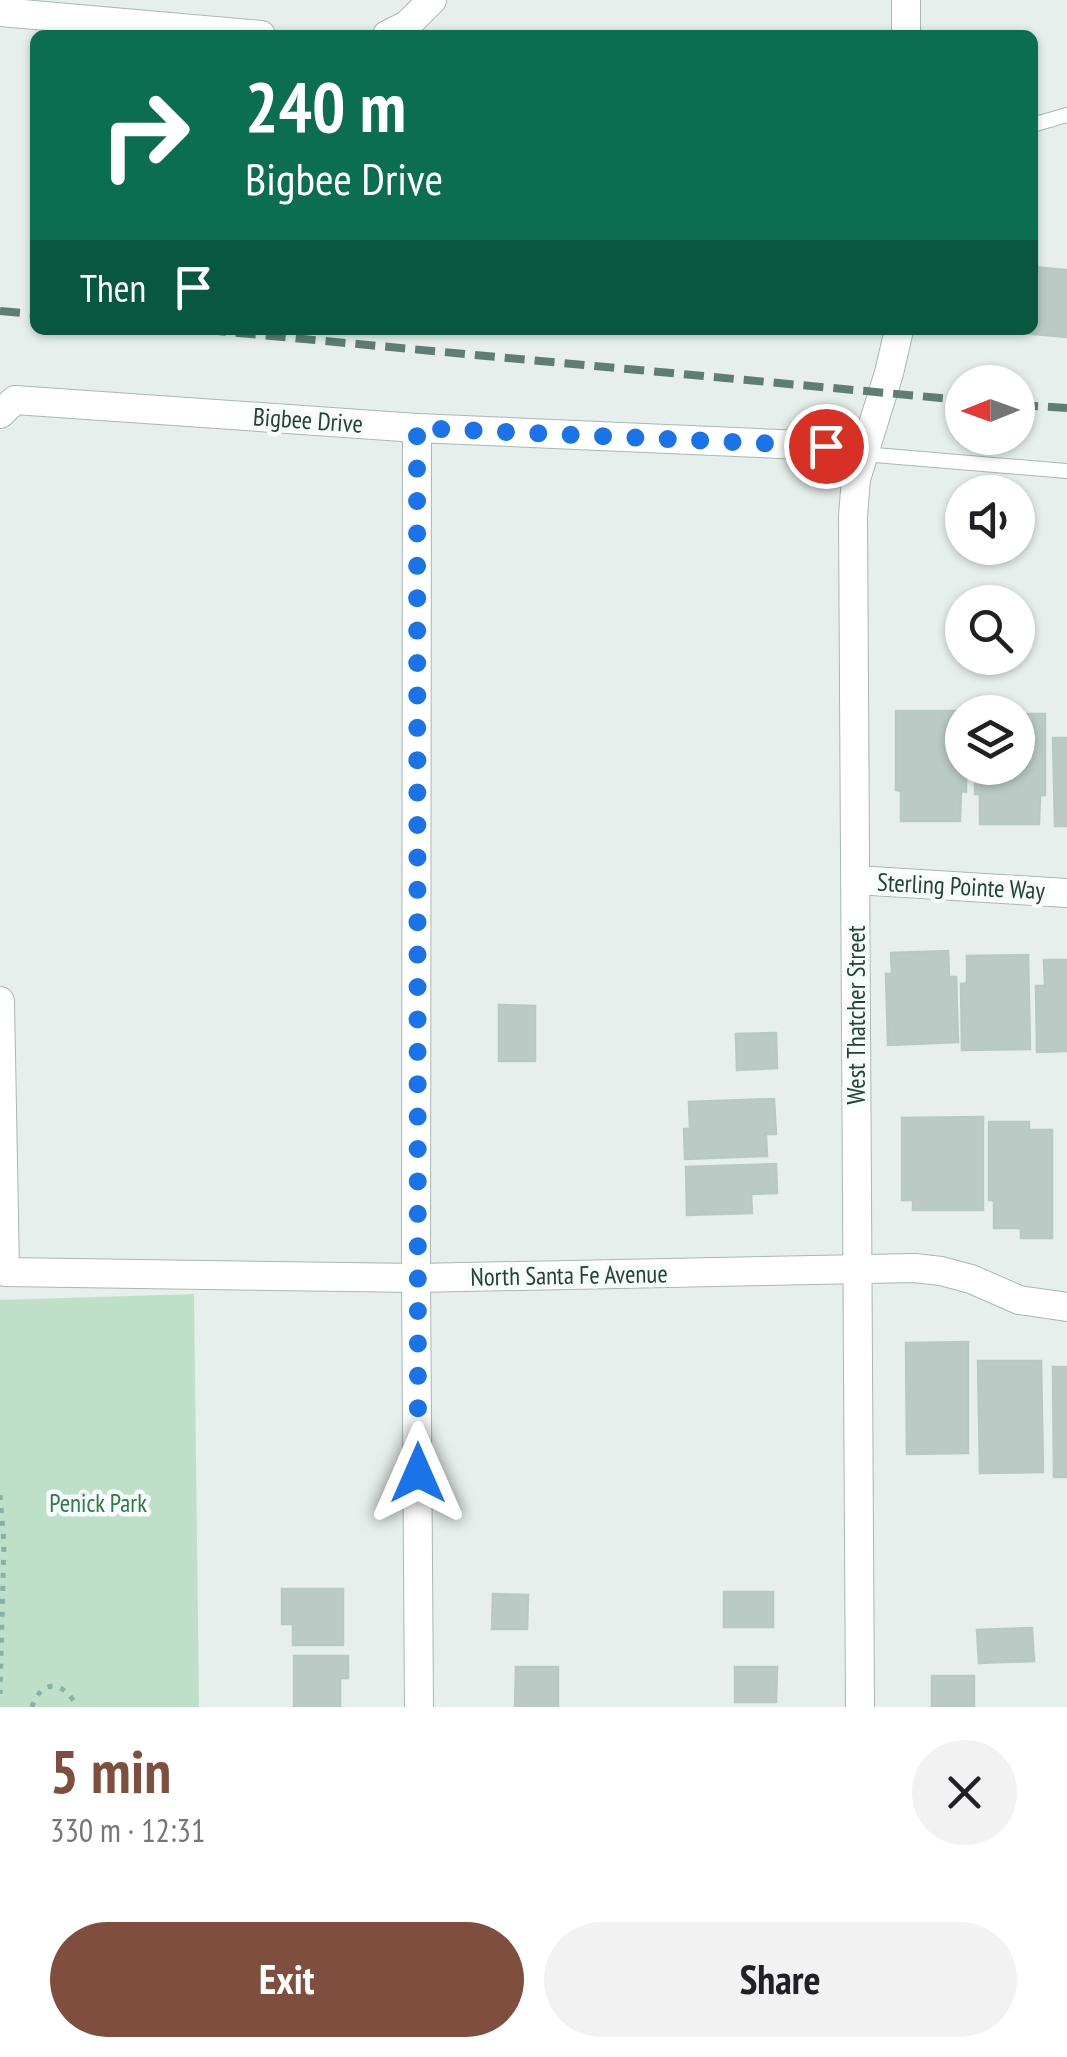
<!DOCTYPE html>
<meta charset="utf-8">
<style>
body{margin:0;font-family:"PT Sans Narrow",sans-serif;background:#f2f2f2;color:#202124;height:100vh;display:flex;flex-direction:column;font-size:38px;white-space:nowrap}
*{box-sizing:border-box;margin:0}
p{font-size:32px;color:#757577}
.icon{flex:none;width:55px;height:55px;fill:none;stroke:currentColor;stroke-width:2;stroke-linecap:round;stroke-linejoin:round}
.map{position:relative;height:1707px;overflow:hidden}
.details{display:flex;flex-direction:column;background:#fff;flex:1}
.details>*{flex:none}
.top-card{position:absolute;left:30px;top:30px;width:1008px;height:305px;border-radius:15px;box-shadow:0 2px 8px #0004;background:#0b6e4f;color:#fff;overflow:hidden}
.needle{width:65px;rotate:269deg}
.buttons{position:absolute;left:945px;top:365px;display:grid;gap:20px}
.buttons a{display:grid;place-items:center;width:90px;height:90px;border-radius:50%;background:#fff;box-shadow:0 2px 8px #0004;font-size:50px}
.pin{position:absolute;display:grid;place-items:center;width:85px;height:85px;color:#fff;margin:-42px;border:5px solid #fff;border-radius:50%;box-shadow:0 2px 10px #0007}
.me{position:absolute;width:110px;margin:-55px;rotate:0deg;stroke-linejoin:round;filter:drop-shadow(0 0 8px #0008)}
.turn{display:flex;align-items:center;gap:35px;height:210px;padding:0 50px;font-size:45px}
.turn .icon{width:130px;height:130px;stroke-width:2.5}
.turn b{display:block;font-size:70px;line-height:85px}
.then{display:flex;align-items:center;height:95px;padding:0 50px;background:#0003;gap:20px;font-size:38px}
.round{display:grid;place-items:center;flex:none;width:105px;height:105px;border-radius:52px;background:#f2f2f2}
.head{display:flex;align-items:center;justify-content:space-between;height:170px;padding:0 50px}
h1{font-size:60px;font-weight:800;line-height:75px;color:#7f4e3f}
.action{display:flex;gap:20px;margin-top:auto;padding:20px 50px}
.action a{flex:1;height:115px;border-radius:60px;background:#7f4e3f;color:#fff;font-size:40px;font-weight:800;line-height:115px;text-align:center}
.action a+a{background:#f2f2f2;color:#202124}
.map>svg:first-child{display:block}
.green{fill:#bfe0c8}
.building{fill:#bbcac4;stroke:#b8c9c2;stroke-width:2.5}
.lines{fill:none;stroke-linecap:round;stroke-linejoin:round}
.service-casing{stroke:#a8b8b2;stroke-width:16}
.minor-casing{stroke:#a8b8b2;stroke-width:30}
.path{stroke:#86b3a5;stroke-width:5;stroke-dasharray:5 8;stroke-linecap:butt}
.service{stroke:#fff;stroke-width:14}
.minor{stroke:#fff;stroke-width:28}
.rail{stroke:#5f7d75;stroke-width:8;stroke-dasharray:20 10;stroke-linecap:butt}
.route{stroke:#1a73e8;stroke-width:18;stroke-dasharray:0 32.4}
.labels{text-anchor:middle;stroke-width:9;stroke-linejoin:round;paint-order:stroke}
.street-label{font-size:25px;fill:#24423a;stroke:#f7fbf9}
.park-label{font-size:25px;fill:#2d7a4b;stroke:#f7fbf9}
</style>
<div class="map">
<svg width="1067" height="1707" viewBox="0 0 1067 1707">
<rect width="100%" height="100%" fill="#e6efeb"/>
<polygon class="green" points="194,1294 199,1707 0,1707 0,1300"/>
<g class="building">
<polygon points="1032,267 1067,270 1067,337 986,330 1032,330"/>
<polygon points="896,711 966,711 962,712 962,768 966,768 966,792 961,791 960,821 901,821 901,791 896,790"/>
<polygon points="1018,714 1045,714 1045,795 1040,795 1039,824 980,824 980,794 975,794 975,768 1018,768"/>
<polygon points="1053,738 1067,738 1067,826 1055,826"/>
<polygon points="948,951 949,977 956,977 958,1042 888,1045 886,974 892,974 891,953"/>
<polygon points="1028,955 1030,1049 962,1050 961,984 967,983 967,956"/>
<polygon points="1044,960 1067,960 1067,1051 1037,1052 1036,986 1045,986"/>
<polygon points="499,1005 535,1006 535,1061 499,1061"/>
<polygon points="776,1033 777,1068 737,1070 736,1034"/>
<polygon points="774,1099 776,1134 766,1134 767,1156 685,1159 684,1129 690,1129 689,1102"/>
<polygon points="983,1117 983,1210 913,1210 913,1200 902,1200 902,1118"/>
<polygon points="989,1122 1029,1122 1029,1130 1052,1130 1052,1238 1021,1238 1021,1228 994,1228 994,1200 989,1200"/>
<polygon points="776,1164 777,1193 751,1194 752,1213 687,1215 686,1167"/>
<polygon points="968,1342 968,1453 907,1454 906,1343"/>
<polygon points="978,1361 1041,1361 1043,1472 980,1473"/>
<polygon points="1053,1367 1067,1367 1067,1477 1054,1477"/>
<polygon points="282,1589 343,1589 343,1645 293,1645 293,1624 282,1624"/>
<rect x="724" y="1592" width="49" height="35"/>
<polygon points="493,1594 528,1595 527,1629 492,1629"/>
<polygon points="1032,1628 1034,1661 979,1663 977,1630"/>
<polygon points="294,1656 348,1656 348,1678 340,1678 340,1707 294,1707"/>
<polygon points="516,1667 558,1667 558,1707 515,1707"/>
<polygon points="735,1667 777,1667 776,1702 735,1702"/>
<rect x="932" y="1676" width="42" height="31"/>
</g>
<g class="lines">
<g class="service-casing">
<g id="service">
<polyline points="1032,125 1067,115"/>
<polyline points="863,454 1067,471"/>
</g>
</g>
<g class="minor-casing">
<g id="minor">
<polyline points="906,0 906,35"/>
<polyline points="0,12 261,35"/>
<polyline points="387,35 407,25 432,0"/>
<polyline points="0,414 15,400 417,428 826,446 862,454"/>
<polyline points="417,428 416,1278 419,1707"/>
<polyline points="856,880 1067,893"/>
<polyline points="0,1001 5,1272 416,1278 915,1268 941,1271 971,1279 1019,1300 1067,1307"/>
<polyline points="860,1707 853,516 856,479 889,373 899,330"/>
</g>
</g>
<g class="path">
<polyline points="0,1495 4,1543 0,1694"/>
<path d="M32,1707C42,1677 65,1682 77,1707"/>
</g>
<use href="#service" class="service"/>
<use href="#minor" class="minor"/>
<g class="rail">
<polyline points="0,311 35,314"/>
<polyline points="206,330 962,400"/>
<polyline points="1018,405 1067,408"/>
</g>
</g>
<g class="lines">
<polyline class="route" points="418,1473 417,428 826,446"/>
</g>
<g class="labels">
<g class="street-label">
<text transform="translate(308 420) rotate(4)" y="9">Bigbee Drive</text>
<text transform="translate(961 886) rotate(3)" y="9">Sterling Pointe Way</text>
<text transform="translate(856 1015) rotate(-90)" y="9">West Thatcher Street</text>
<text transform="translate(569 1275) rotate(-1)" y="9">North Santa Fe Avenue</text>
</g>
<g class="park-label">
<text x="98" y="1512">Penick Park</text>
</g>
</g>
</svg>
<div class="buttons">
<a><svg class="needle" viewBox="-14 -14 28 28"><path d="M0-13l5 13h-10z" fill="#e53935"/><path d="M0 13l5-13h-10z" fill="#757577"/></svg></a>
<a><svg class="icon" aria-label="sound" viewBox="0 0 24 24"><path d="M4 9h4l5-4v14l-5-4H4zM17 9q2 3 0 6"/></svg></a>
<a><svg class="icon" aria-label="search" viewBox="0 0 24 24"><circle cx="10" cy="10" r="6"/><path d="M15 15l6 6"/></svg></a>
<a><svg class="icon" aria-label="layers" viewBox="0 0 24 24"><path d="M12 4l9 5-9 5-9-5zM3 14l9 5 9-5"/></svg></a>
</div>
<div class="pin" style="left:826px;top:446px;background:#d93025"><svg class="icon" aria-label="arrive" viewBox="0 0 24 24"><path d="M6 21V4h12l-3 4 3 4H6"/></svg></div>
<svg class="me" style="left:418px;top:1473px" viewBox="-20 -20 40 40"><path d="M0-17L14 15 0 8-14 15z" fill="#1a73e8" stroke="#fff" stroke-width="4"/></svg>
<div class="top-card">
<div class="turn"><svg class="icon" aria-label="right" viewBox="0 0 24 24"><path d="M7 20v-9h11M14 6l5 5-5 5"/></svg><div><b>240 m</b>Bigbee Drive</div></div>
<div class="then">Then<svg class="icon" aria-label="arrive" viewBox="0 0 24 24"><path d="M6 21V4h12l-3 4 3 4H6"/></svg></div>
</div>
</div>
<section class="details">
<div class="head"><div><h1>5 min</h1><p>330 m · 12:31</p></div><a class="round"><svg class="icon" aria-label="close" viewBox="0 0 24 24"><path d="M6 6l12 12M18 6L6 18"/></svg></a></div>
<div class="action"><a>Exit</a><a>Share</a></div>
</section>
